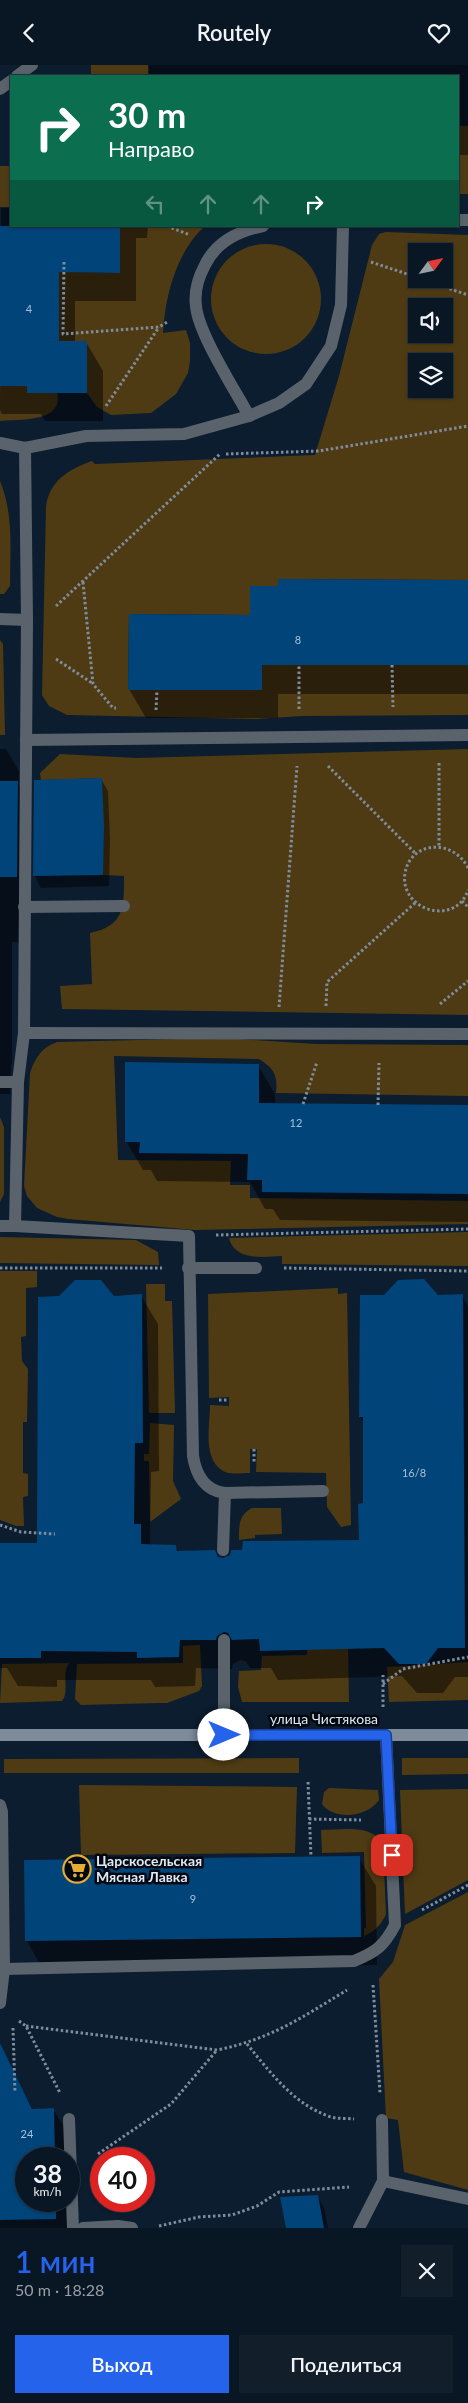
<!DOCTYPE html>
<html lang="ru">
<meta charset="utf-8">
<style>
body{margin:0;font-family:Lato,sans-serif;background:#121f2b;color:#f1f3f6;height:100vh;display:flex;flex-direction:column;font-size:19px;white-space:nowrap}
*{box-sizing:border-box;margin:0}
p{font-size:16px;color:#999fa6}
.icon{flex:none;width:28px;height:28px;fill:none;stroke:currentColor;stroke-width:2;stroke-linecap:round;stroke-linejoin:round}
.map{position:relative;height:2163px;overflow:hidden}
.drawer{display:flex;flex-direction:column;background:#091623;flex:1}
.drawer>*{flex:none}
.banner{position:absolute;left:10px;top:10px;width:449px;height:152px;border-radius:0px;box-shadow:0 1px 4px #0004,0 0 0 1px #293541;background:#0b6e4f;color:#fff;overflow:hidden}
.needle{width:32px;rotate:57deg}
.tools{position:absolute;left:408px;top:178px;display:grid;gap:10px}
.tools a{display:grid;place-items:center;width:45px;height:45px;border-radius:0px;background:#091623;box-shadow:0 1px 4px #0004,0 0 0 1px #293541;font-size:25px}
.speed{position:absolute;left:15px;top:2082px;display:flex;gap:10px;font-size:25px;font-weight:700;text-align:center}
.speed>*{display:grid;place-content:center;width:65px;height:65px;border-radius:50%;background:#091623;box-shadow:0 1px 4px #0004,0 0 0 1px #293541;line-height:1}
.speed small{font-size:12px;font-weight:400}
.speed .limit{border:8px solid #d22;background:#fff;color:#111}
.pin{position:absolute;display:grid;place-items:center;width:42px;height:42px;color:#fff;margin:-21px;border-radius:10px;box-shadow:0 2px 8px #0006}
.me{position:absolute;width:55px;margin:-28px;rotate:90deg;stroke-linejoin:round;filter:drop-shadow(0 0 4px #0008)}
.turn{display:flex;align-items:center;gap:18px;height:105px;padding:0 15px;font-size:22px}
.turn .icon{width:65px;height:65px;stroke-width:2.5}
.turn b{display:block;font-size:35px;line-height:42px}
.lanes{display:flex;align-items:center;height:48px;padding:0 15px;background:#0003;justify-content:center;gap:25px;direction:ltr}
.lanes .off{opacity:.35}
.round{display:grid;place-items:center;flex:none;width:52px;height:52px;border-radius:0px;background:#121f2b}
.head{display:flex;align-items:center;justify-content:space-between;height:85px;padding:0 15px}
h1{font-size:30px;font-weight:600;line-height:38px;color:#2563eb}
.action{display:flex;gap:10px;margin-top:auto;padding:10px 15px}
.action a{flex:1;height:58px;border-radius:0px;background:#2563eb;color:#fff;font-size:20px;font-weight:600;line-height:58px;text-align:center}
.action a+a{background:#121f2b;color:#f1f3f6}
header{display:flex;justify-content:space-between;align-items:center;height:65px;padding:0 15px;background:#091623;font-size:22px;font-weight:600}
.map>svg:first-child{display:block}
.green{fill:#4f3b13;fill-rule:evenodd}
.shadow{fill:#0007}
.building{fill:#00447a}
.lines{fill:none;stroke-linecap:round;stroke-linejoin:round}
.path{stroke:#7f8c9c;stroke-width:3;stroke-dasharray:2.5 2.5;stroke-linecap:butt}
.lane{stroke:#5a636c;stroke-width:12}
.secondary{stroke:#7d8b9b;stroke-width:12}
.route-casing{stroke:#184099;stroke-width:12}
.route{stroke:#2563eb;stroke-width:9}
.labels{text-anchor:middle;stroke-width:5;stroke-linejoin:round;paint-order:stroke}
.number-label{font-size:11px;fill:#a6c0d7}
.street-label{font-size:14px;fill:#dee9f6;stroke:#03070f}
.poi-label{font-size:14px;font-weight:bold;fill:#dee9f6;stroke:#03070f;text-anchor:start}
</style>
<header><svg class="icon" aria-label="back" viewBox="0 0 24 24"><path d="M15 5l-7 7 7 7"/></svg>Routely<svg class="icon" aria-label="heart" viewBox="0 0 24 24"><path d="M12 20l-8-8c-3-5 5-10 8-4 3-6 11-1 8 4z"/></svg></header>
<div class="map">
<svg width="468" height="2163" viewBox="0 0 468 2163">
<rect width="100%" height="100%" fill="#0c1d2f"/>
<g class="green">
<rect x="91" y="0" width="57" height="11"/>
<rect x="458" y="61" width="10" height="68"/>
<polygon points="0,101 11,101 11,142 0,142 0,219"/>
<path d="M120,161H205C177,186 165,230 163,268L186,265L190,278V296L188,308L176,329L151,348L111,350L97,342L87,328L59,276V197L75,207L120,208Z"/>
<path d="M386,167L468,170V515L279,514L278,521H250V550L129,549L128,624L262,600H468V650L302,651L256,654L67,650L49,641L42,630L46,442C49,416 69,404 92,396L95,399L315,390L339,311L372,180L379,169ZM416,186H444V214H416ZM416,241H444V269H416ZM416,296H444V324H416Z"/>
<circle cx="266" cy="234" r="55"/>
<path d="M0,321H27V327L57,328C64,358 18,354 0,356Z"/>
<path d="M0,416C14,450 10,485 10,521L4,529H0Z"/>
<polygon points="0,575 3,579 5,670 0,670"/>
<path d="M468,684V950L62,944L60,921L92,919L90,868C125,861 124,841 124,811L103,810L102,713L41,715L40,708L60,689L136,693Z"/>
<path d="M222,973L316,979L468,980V1031L276,1028C278,1011 274,1003 259,994L114,991L118,1095L231,1096L230,1120H250V1133L468,1136V1159L195,1165L68,1154L57,1152L37,1143L27,1131L24,1121L30,1008C35,993 42,982 57,977Z"/>
<polygon points="0,1052 4,1062 4,1129 0,1137"/>
<path d="M468,1167V1201L282,1199V1191C263,1192 235,1196 229,1173Z"/>
<polygon points="0,1172 136,1175 158,1187 159,1200 0,1198"/>
<polygon points="0,1206 37,1206 37,1222 26,1223 26,1271 21,1272 22,1296 28,1304 27,1357 23,1357 23,1408 28,1409 28,1431 23,1432 24,1461 16,1461 0,1455"/>
<polygon points="146,1219 165,1219 165,1236 172,1236 175,1348 149,1348"/>
<path d="M338,1223V1229L347,1228L351,1460L341,1462L327,1442L326,1408L256,1407L257,1384H250V1408C242,1408 230,1410 223,1406C202,1393 210,1361 210,1340L229,1341V1332L209,1333L208,1229Z"/>
<polygon points="150,1358 174,1360 173,1416 181,1434 150,1457 149,1396 144,1396 144,1389 149,1389"/>
<path d="M252,1443H281L282,1469L255,1470V1473L239,1475C239,1462 238,1450 252,1443Z"/>
<polygon points="200,1580 202,1621 199,1626 167,1638 159,1638 81,1640 75,1634 77,1599 183,1598 183,1581"/>
<polygon points="307,1582 348,1582 349,1637 242,1637 238,1622 239,1606 261,1605 262,1591 307,1590"/>
<polygon points="468,1597 468,1635 389,1637 387,1602"/>
<path d="M69,1598C61,1609 70,1627 62,1636L0,1638L2,1599Z"/>
<polygon points="299,1693 299,1708 4,1708 4,1694"/>
<polygon points="402,1693 468,1693 468,1709 402,1710"/>
<polygon points="79,1720 297,1722 295,1788 81,1790"/>
<path d="M329,1723L378,1725L379,1735C368,1752 334,1756 322,1739L324,1727Z"/>
<polygon points="468,1724 468,1815 405,1849 400,1725"/>
<path d="M321,1765C342,1765 370,1759 383,1778L386,1849C382,1859 374,1867 364,1871V1863H366L364,1787L322,1788Z"/>
<polygon points="468,1827 468,2125 404,2107 398,2055 386,2053 379,1914 393,1897 405,1860"/>
</g>
<g class="shadow">
<polygon points="149,0 468,0 468,90 458,90 458,11 149,11"/>
<polygon points="1,143 11,143 11,161 148,161 147,173 136,173 136,236 75,236 75,277 86,277 103,306 103,356 45,356 41,349 2,349 0,345"/>
<polygon points="468,516 468,629 278,629 278,653 146,653 129,624 251,551"/>
<polygon points="0,684 6,684 19,706 19,721 30,739 19,877 12,877 12,999 11,999 10,1029 0,1029"/>
<polygon points="101,714 108,726 110,775 109,821 41,823 35,811"/>
<polygon points="258,1000 275,1029 275,1040 468,1042 468,1157 280,1155 273,1144 265,1144 250,1117 157,1116 151,1105 143,1105 126,1076"/>
<polygon points="141,1231 158,1259 159,1406 151,1407 150,1478 152,1481 176,1482 179,1487 223,1494 360,1476 365,1439 364,1358 360,1352 438,1231 462,1231 468,1241 468,1612 455,1612 443,1628 417,1628 402,1611 278,1615 271,1603 250,1603 246,1597 241,1595 233,1599 232,1604 196,1603 195,1621 155,1622 151,1615 57,1615 57,1622 18,1621 7,1603 0,1603 0,1480 38,1479 114,1232"/>
<polygon points="359,1793 376,1821 377,1900 43,1905 27,1876"/>
<polygon points="15,2011 33,2045 53,2044 66,2065 66,2094 26,2094 26,2136 67,2136 67,2163 0,2163 0,2041"/>
<polygon points="317,2131 324,2143 328,2163 287,2163"/>
</g>
<g class="building">
<polygon points="0,161 120,161 120,208 59,207 59,276 87,276 87,328 27,328 27,321 0,321"/>
<polygon points="278,514 468,515 468,600 262,600 262,625 128,625 129,549 250,550 250,521 278,521"/>
<polygon points="102,713 104,762 103,810 33,811 34,715"/>
<polygon points="0,716 18,716 17,812 0,812"/>
<polygon points="125,997 259,999 259,1038 468,1040 468,1129 262,1127 262,1115 247,1115 248,1089 139,1088 140,1077 125,1077"/>
<polygon points="424,1214 438,1230 463,1229 465,1583 438,1583 426,1599 399,1599 384,1583 260,1586 259,1574 232,1575 228,1568 224,1567 217,1571 216,1575 180,1575 179,1592 137,1593 137,1587 41,1586 41,1593 0,1593 0,1478 37,1478 38,1232 59,1231 75,1215 101,1215 114,1231 142,1229 143,1378 135,1378 134,1459 141,1459 141,1479 176,1480 177,1486 215,1485 218,1492 223,1493 230,1490 231,1485 242,1485 243,1476 359,1475 358,1439 363,1438 363,1352 359,1352 360,1230 384,1230 398,1215"/>
<polygon points="360,1791 361,1872 25,1876 24,1795"/>
<polygon points="0,1978 32,2044 54,2043 55,2094 26,2094 26,2136 56,2136 56,2154 0,2155"/>
<polygon points="318,2130 324,2163 286,2163 280,2132"/>
</g>
<g class="lines">
<g class="path">
<polyline points="167,161 190,170"/>
<polyline points="64,197 63,269 159,262 169,256"/>
<polyline points="371,197 416,212"/>
<polyline points="421,214 468,230"/>
<polyline points="106,341 159,262"/>
<polyline points="226,389 319,386 468,361"/>
<polyline points="83,517 93,619 113,643 116,643"/>
<polyline points="56,541 220,389"/>
<polyline points="56,594 92,618"/>
<polyline points="392,600 393,642"/>
<polyline points="299,644 299,600"/>
<polyline points="156,645 157,625"/>
<polyline points="439,698 439,782"/>
<polyline points="328,701 416,789"/>
<path d="M468,803C454,774 411,775 405,808C399,846 456,862 468,825"/>
<polyline points="462,836 468,842"/>
<polyline points="440,939 468,916"/>
<polyline points="326,941 327,917 415,838"/>
<polyline points="279,942 297,701"/>
<polyline points="303,1039 317,997"/>
<polyline points="378,1040 379,998"/>
<polyline points="216,1170 468,1164"/>
<polyline points="0,1203 162,1203"/>
<polyline points="284,1203 468,1206"/>
<polyline points="219,1335 229,1335"/>
<polyline points="254,1384 254,1399"/>
<polyline points="0,1460 21,1467 55,1469"/>
<polyline points="383,1619 403,1604 468,1592"/>
<polyline points="383,1642 383,1610"/>
<polyline points="308,1717 311,1792"/>
<polyline points="309,1754 361,1755"/>
<polyline points="422,1845 468,1820"/>
<polyline points="373,1920 380,2028"/>
<polyline points="19,1956 26,1961 60,2028"/>
<path d="M26,1961L217,1985C271,1974 301,1953 347,1925"/>
<polyline points="13,1963 15,2028"/>
<path d="M247,1979C270,2007 294,2040 331,2052C338,2054 347,2053 354,2054"/>
<polyline points="98,2089 171,2039 217,1985"/>
<polyline points="159,2161 199,2152 232,2150 257,2141 279,2127 349,2122"/>
</g>
<g class="lane">
<polyline points="17,11 32,0"/>
<polyline points="0,24 11,16"/>
<polyline points="458,155 468,155"/>
<path d="M249,351C235,325 198,268 196,241C194,226 198,213 205,200C216,177 238,166 263,161"/>
<polyline points="0,378 25,383 86,371 184,369 249,351 279,338 306,319 331,281 341,240 343,161"/>
<path d="M25,383L27,555L24,968L18,1017L15,1161L189,1171L193,1391C196,1410 205,1426 225,1428L223,1485"/>
<polyline points="0,554 27,555"/>
<polyline points="26,675 468,670"/>
<polyline points="24,842 124,841"/>
<polyline points="24,968 468,969"/>
<polyline points="0,1017 18,1017"/>
<polyline points="0,1161 15,1161"/>
<polyline points="188,1203 256,1203"/>
<polyline points="225,1428 323,1426"/>
<polyline points="224,1669 224,1575"/>
<polyline points="0,1740 2,1747 4,1904 0,1938"/>
<path d="M4,1904L354,1896C376,1887 384,1881 395,1860L386,1670"/>
<polyline points="69,2054 73,2163"/>
<polyline points="383,2116 468,2134"/>
<polyline points="83,2163 118,2161 132,2163"/>
<polyline points="359,2163 383,2116 382,2055"/>
</g>
<polyline class="secondary" points="0,1670 468,1670"/>
</g>
<g class="lines">
<g class="route-casing">
<polyline id="route" points="224,1670 386,1670 392,1790"/>
</g>
<use href="#route" class="route"/>
</g>
<defs>
<g id="supermarket-ring" transform="scale(1.4375)"><circle r="9.5" fill="#03070f" stroke="#e5ad35" stroke-width="1.5"/><path d="M-6-5.5h2.5l.6 2H6L4.5 2H-2.5L-4.4-4H-6ZM-1.5 3.2a1.3 1.3 0 1 0 .1 0ZM3 3.2a1.3 1.3 0 1 0 .1 0Z" fill="#e5ad35"/></g>
</defs>
<g fill-rule="evenodd">
<use href="#supermarket-ring" x="77" y="1804"/>
</g>
<g class="labels">
<g class="number-label">
<text x="29" y="248">4</text>
<text x="298" y="579">8</text>
<text x="296" y="1062">12</text>
<text x="414" y="1412">16/8</text>
<text x="193" y="1838">9</text>
<text x="27" y="2073">24</text>
</g>
<g class="street-label">
<text x="324" y="1659">улица Чистякова</text>
</g>
<g class="poi-label">
<text x="96" y="1801">Царскосельская<tspan x="96" dy="16">Мясная Лавка</tspan></text>
</g>
</g>
</svg>
<div class="tools">
<a><svg class="needle" viewBox="-14 -14 28 28"><path d="M0-13l5 13h-10z" fill="#e53935"/><path d="M0 13l5-13h-10z" fill="#999fa6"/></svg></a>
<a><svg class="icon" aria-label="sound" viewBox="0 0 24 24"><path d="M4 9h4l5-4v14l-5-4H4zM17 9q2 3 0 6"/></svg></a>
<a><svg class="icon" aria-label="layers" viewBox="0 0 24 24"><path d="M12 4l9 5-9 5-9-5zM3 14l9 5 9-5"/></svg></a>
</div>
<div class="speed"><div>38<small>km/h</small></div><div class="limit">40</div></div>
<div class="pin" style="left:392px;top:1790px;background:#d93025"><svg class="icon" aria-label="arrive" viewBox="0 0 24 24"><path d="M6 21V4h12l-3 4 3 4H6"/></svg></div>
<svg class="me" style="left:224px;top:1670px" viewBox="-20 -20 40 40"><circle r="19" fill="#fff"/><path d="M0-13L10 11 0 6-10 11z" fill="#2563eb"/></svg>
<div class="banner">
<div class="turn"><svg class="icon" aria-label="right" viewBox="0 0 24 24"><path d="M7 20v-9h11M14 6l5 5-5 5"/></svg><div><b>30 m</b>Направо</div></div>
<div class="lanes"><svg class="icon off" aria-label="left" viewBox="0 0 24 24"><path d="M17 20v-9H6M10 6l-5 5 5 5"/></svg><svg class="icon off" aria-label="ahead" viewBox="0 0 24 24"><path d="M12 20V5M6 11l6-6 6 6"/></svg><svg class="icon off" aria-label="ahead" viewBox="0 0 24 24"><path d="M12 20V5M6 11l6-6 6 6"/></svg><svg class="icon" aria-label="right" viewBox="0 0 24 24"><path d="M7 20v-9h11M14 6l5 5-5 5"/></svg></div>
</div>
</div>
<section class="drawer">
<div class="head"><div><h1>1 мин</h1><p>50 m · 18:28</p></div><a class="round"><svg class="icon" aria-label="close" viewBox="0 0 24 24"><path d="M6 6l12 12M18 6L6 18"/></svg></a></div>
<div class="action"><a>Выход</a><a>Поделиться</a></div>
</section>
